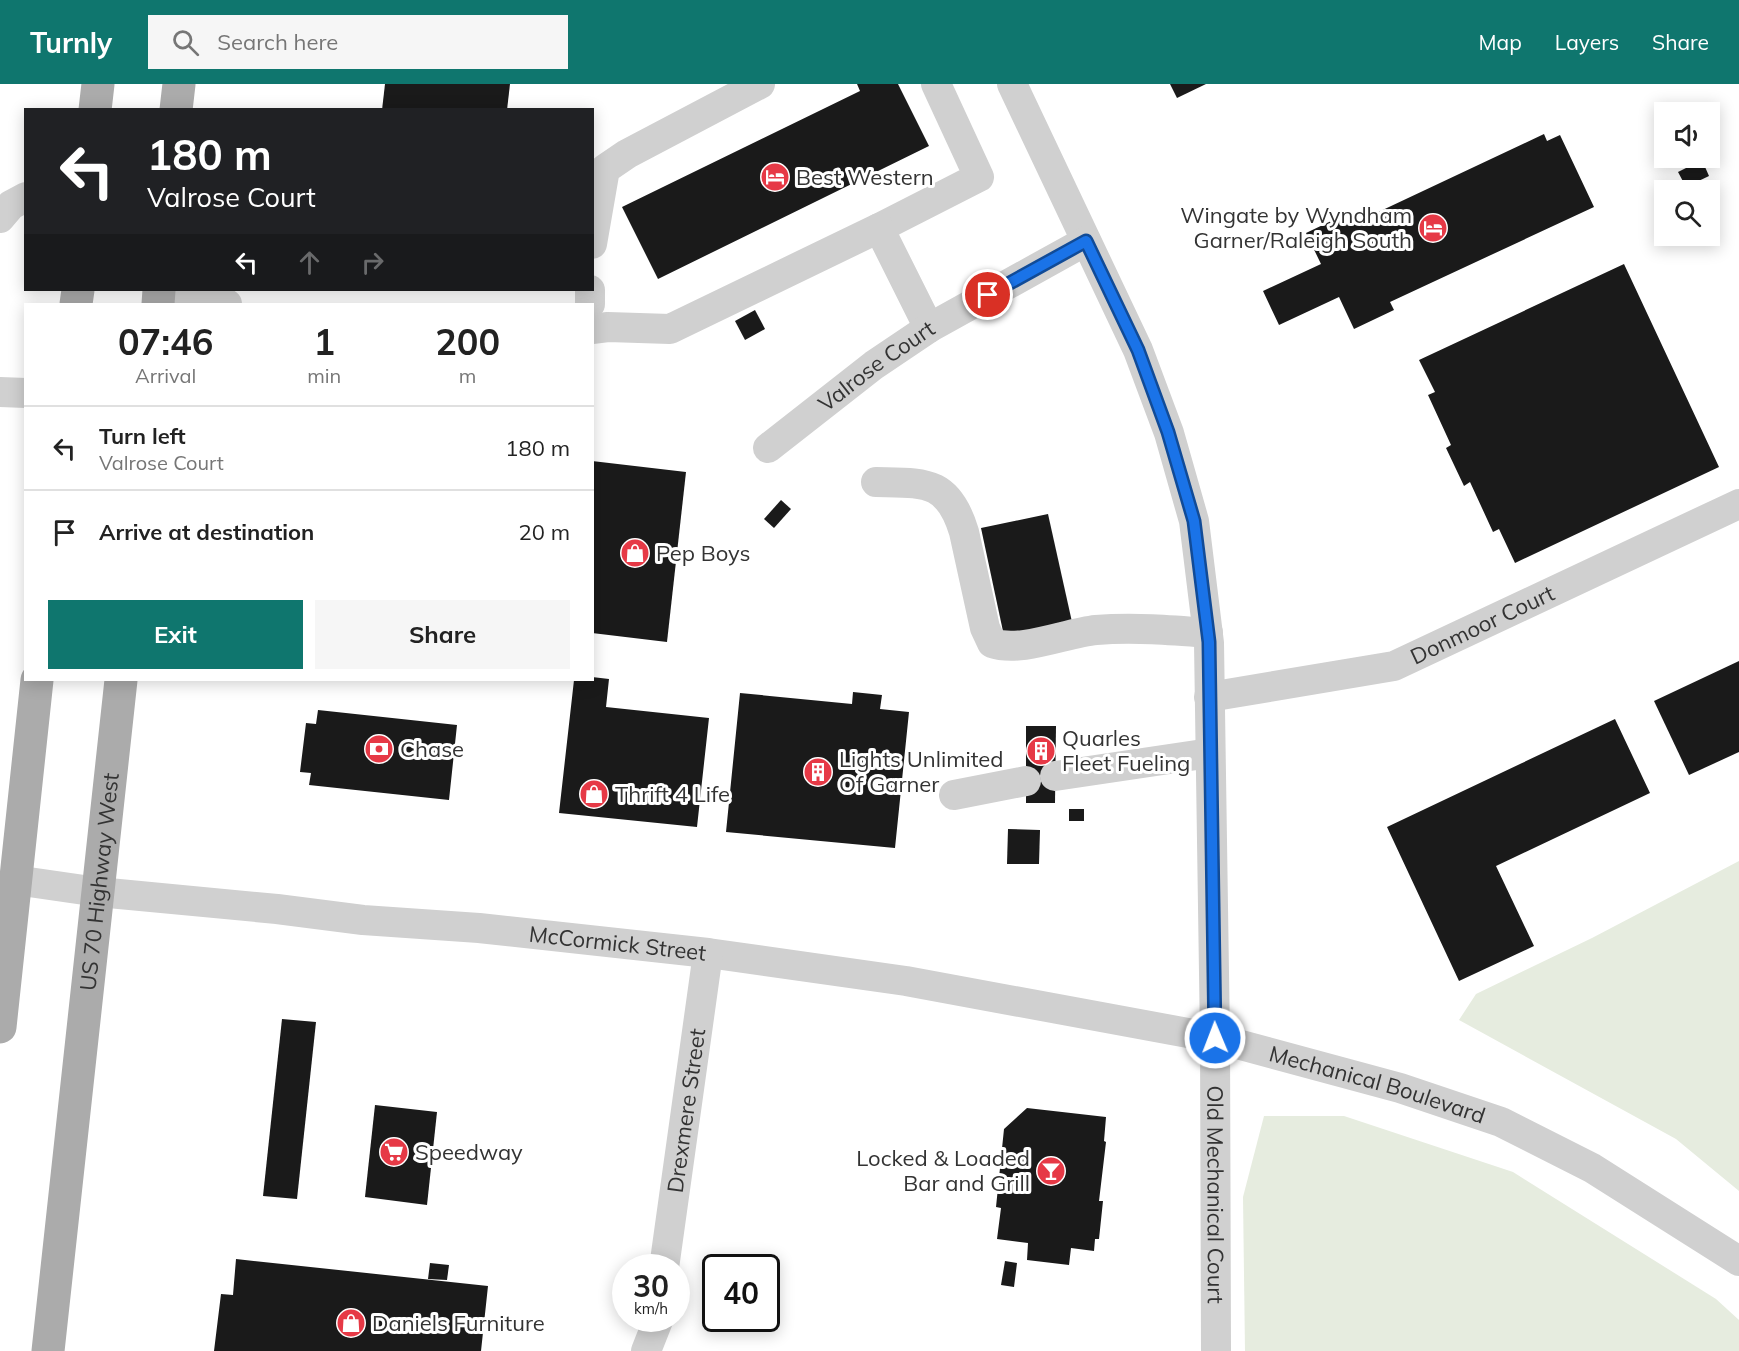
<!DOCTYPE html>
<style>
body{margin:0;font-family:Mulish,sans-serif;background:#f6f6f6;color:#222;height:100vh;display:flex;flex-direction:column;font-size:22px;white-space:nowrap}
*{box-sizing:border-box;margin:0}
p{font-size:20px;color:#767676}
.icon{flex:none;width:33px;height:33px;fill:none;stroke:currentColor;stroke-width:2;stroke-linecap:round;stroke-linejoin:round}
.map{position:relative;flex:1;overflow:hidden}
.details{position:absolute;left:24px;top:219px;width:570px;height:378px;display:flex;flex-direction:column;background:#fff;border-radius:0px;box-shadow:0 3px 15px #0003}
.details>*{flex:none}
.guide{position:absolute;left:24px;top:24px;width:570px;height:183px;border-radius:0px;box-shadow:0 3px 15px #0003;background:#202124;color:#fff;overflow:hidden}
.fabs{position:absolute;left:1654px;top:18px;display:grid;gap:12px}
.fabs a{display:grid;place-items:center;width:66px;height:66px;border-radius:0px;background:#fff;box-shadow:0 3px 15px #0003;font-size:30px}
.speed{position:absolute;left:612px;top:1170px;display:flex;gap:12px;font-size:30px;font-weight:700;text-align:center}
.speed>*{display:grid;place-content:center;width:78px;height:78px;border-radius:50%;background:#fff;box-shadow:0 3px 15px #0003;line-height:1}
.speed small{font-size:15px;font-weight:400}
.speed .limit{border:3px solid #111;border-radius:9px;background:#fff;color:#111}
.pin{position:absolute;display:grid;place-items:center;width:51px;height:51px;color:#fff;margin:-26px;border:3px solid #fff;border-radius:50%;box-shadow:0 2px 6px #0007}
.me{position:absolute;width:66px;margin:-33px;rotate:359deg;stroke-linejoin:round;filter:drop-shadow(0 0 4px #0008)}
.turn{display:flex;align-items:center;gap:21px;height:126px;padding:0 24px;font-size:27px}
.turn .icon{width:78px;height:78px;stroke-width:2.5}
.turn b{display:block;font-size:42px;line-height:51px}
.lanes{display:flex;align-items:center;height:57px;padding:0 24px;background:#0003;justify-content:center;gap:30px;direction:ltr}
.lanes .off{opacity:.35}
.eta{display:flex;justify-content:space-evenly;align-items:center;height:102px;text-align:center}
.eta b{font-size:36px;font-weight:700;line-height:42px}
.cta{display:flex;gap:12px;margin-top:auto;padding:12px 24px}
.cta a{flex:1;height:69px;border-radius:0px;background:#0f766e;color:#fff;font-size:24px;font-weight:700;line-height:69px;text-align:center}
.cta a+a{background:#f6f6f6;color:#222}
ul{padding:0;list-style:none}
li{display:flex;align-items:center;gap:18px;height:84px;padding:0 24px;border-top:2px solid #e0e0e0}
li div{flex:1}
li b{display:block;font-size:22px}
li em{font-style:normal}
header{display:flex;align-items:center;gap:36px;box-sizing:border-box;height:84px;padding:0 30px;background:#0f766e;color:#fff}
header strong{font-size:28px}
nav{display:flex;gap:33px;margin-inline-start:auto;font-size:21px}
.search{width:420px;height:54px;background:#f6f6f6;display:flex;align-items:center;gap:15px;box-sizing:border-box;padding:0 21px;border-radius:0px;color:#767676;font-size:22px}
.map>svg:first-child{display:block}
.green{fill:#e6ecdf}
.building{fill:#1a1a1a}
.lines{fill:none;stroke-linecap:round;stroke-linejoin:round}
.minor{stroke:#d0d0d0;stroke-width:30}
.major{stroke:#ababab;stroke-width:33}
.route-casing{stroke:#114b97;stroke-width:15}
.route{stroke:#1a73e8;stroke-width:10}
.labels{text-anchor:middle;stroke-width:6;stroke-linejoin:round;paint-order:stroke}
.poi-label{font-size:22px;fill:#333;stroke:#fff;text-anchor:start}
.street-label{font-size:22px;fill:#333;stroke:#fff}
</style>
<header>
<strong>Turnly</strong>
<div class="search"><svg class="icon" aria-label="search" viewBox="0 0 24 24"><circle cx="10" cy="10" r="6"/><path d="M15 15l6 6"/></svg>Search here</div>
<nav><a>Map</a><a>Layers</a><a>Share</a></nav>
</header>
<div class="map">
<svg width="1739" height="1267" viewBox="0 0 1739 1267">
<rect width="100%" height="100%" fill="#fff"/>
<g class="green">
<polygon points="1739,777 1739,1107 1676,1055 1459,936 1476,910 1592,854"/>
<polygon points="1264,1032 1344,1032 1513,1088 1716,1215 1739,1236 1739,1267 1245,1267 1243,1113"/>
</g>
<g class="building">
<polygon points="385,0 510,0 507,26 382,26"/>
<polygon points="857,0 898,0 929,62 658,195 622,123 860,7"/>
<polygon points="1170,0 1206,0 1177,14"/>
<polygon points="1544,50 1547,57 1560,51 1594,123 1390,218 1394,226 1354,245 1339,213 1279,241 1263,207 1321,180 1306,149 1350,128 1355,139"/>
<polygon points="1702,76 1709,92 1686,103 1678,88"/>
<polygon points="1624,180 1719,383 1515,479 1499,445 1493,448 1470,398 1464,402 1446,364 1451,361 1428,311 1435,308 1419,276"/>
<polygon points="755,226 765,245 745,256 735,237"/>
<polygon points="592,377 686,388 667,558 592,549"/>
<polygon points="781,416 791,425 774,444 764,435"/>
<polygon points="1048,430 1072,538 1004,552 981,444"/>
<polygon points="1739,577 1739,668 1689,691 1654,617"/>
<polygon points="592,593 609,595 606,623 709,634 697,743 559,729 574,596 592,596"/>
<polygon points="853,608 882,611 880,625 909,628 895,764 726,748 740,609 852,620"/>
<polygon points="318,626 457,641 449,716 309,701 311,689 300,688 306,639 316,640"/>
<polygon points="1615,635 1650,709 1496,782 1534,862 1459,897 1387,743"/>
<polygon points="1026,642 1056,642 1055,719 1026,719"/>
<rect x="1069" y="725" width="15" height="12"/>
<polygon points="1008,745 1040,746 1039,780 1007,780"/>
<polygon points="282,935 316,938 297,1115 263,1112"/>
<polygon points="375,1021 437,1028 427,1121 365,1113"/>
<polygon points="1027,1024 1106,1033 1104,1057 1106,1058 1099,1117 1103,1117 1099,1155 1095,1155 1094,1167 1071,1164 1069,1181 1027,1176 1028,1159 997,1155 1001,1124 996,1123 1004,1045"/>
<polygon points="236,1175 488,1202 481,1267 214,1267 221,1210 233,1211"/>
<polygon points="1005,1177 1017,1179 1014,1203 1001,1201"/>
<polygon points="430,1179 449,1181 447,1196 428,1195"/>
</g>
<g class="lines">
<g class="minor">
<path id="s1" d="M1012,0L1138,266L1169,349L1194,437L1209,559L1215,954L1216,1267"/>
<polyline points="0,134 11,121 26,113"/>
<polyline points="879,144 979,93 936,0"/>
<polyline points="592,160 605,85 627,70 760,0"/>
<polyline points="158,214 227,220"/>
<polyline points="590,220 590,206"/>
<polyline points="592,245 608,243 670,245 879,144 929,244"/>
<polyline points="0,308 26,309"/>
<path id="s2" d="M768,364L874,281L929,244L1086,157"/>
<path d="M876,398C924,399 948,395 964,448L985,544L992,559C1021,569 1066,549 1096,546C1133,543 1171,546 1208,549"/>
<path id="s3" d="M1209,613L1394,582L1739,420"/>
<polyline points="1055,692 1210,669"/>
<polyline points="954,711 1026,697"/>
<path id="s4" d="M15,796L98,808L277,825L363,836L479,844L708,869L906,897L1215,954L1400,1004L1501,1038L1592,1084L1739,1177"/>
<path id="s5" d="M664,1184L708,869"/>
<polyline points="646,1267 659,1234"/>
</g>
<g class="major">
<polyline points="95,26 98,0"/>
<polyline points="176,26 179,0"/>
<polyline points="76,220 78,206"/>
<polyline points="158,220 159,206"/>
<polyline points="0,943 37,596"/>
<path id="s6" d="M48,1267L121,596"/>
</g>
</g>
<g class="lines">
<g class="route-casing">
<polyline id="route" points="988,211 1086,157 1138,266 1168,348 1194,437 1209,558 1215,954"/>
</g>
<use href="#route" class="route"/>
</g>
<defs>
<g id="hotel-disc" transform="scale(1.5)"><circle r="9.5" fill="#e63946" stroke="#fff"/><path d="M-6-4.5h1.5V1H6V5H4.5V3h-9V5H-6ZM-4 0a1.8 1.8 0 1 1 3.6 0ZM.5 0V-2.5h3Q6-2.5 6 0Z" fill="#fff"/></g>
<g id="shop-disc" transform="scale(1.5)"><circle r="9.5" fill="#e63946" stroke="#fff"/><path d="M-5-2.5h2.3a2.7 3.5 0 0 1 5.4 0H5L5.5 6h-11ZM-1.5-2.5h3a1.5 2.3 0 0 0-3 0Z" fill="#fff"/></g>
<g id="bank-disc" transform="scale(1.5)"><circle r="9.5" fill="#e63946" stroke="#fff"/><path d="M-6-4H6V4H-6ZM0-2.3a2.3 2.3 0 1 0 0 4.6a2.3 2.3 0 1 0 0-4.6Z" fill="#fff"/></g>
<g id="building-disc" transform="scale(1.5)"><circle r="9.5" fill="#e63946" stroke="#fff"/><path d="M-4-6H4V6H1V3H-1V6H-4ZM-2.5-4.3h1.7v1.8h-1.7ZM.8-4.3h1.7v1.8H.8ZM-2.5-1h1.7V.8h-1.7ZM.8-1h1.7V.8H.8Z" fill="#fff"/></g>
<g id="supermarket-disc" transform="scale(1.5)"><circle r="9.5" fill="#e63946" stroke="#fff"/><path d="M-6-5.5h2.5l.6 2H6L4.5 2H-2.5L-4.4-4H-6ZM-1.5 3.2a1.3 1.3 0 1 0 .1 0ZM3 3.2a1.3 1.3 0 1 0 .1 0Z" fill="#fff"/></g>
<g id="bar-disc" transform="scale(1.5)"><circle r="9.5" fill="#e63946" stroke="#fff"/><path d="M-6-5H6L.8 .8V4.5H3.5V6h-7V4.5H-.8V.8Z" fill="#fff"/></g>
</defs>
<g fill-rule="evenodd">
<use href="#hotel-disc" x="775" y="93"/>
<use href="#hotel-disc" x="1433" y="144"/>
<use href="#shop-disc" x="635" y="469"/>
<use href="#bank-disc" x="379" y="665"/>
<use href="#building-disc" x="1041" y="667"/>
<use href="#building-disc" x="818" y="688"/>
<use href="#shop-disc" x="594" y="710"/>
<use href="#supermarket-disc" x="394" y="1068"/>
<use href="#bar-disc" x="1051" y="1087"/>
<use href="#shop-disc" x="351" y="1239"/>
</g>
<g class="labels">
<g class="poi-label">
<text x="796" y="101">Best Western</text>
<text x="1412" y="139" text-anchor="end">Wingate by Wyndham<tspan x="1412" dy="25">Garner/Raleigh South</tspan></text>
<text x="656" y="477">Pep Boys</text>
<text x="1062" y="662">Quarles<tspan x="1062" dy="25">Fleet Fueling</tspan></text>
<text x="400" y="673">Chase</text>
<text x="839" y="683">Lights Unlimited<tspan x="839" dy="25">Of Garner</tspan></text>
<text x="615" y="718">Thrift 4 Life</text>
<text x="415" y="1076">Speedway</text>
<text x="1030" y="1082" text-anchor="end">Locked &amp; Loaded<tspan x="1030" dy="25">Bar and Grill</tspan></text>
<text x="372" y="1247">Daniels Furniture</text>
</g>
<g class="street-label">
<text dy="8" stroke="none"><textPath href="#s2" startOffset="136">Valrose Court</textPath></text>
<text dy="8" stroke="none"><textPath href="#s3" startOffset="285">Donmoor Court</textPath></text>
<text dy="8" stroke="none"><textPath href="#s6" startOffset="472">US 70 Highway West</textPath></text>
<text dy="8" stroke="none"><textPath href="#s4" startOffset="606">McCormick Street</textPath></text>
<text dy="8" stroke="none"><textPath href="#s4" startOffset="1380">Mechanical Boulevard</textPath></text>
<text dy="8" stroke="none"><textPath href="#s5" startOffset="159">Drexmere Street</textPath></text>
<text dy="8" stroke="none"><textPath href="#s1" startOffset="1149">Old Mechanical Court</textPath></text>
</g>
</g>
</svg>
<div class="fabs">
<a><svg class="icon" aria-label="sound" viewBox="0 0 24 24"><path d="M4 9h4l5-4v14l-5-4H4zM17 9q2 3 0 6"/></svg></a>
<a><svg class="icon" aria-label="search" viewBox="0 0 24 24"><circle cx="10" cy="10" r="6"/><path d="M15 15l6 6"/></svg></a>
</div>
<div class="speed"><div>30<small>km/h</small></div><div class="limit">40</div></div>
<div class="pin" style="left:988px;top:211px;background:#d93025"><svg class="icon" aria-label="arrive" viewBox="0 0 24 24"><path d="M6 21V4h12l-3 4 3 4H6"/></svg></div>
<svg class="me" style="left:1215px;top:954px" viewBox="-20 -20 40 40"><circle r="17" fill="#1a73e8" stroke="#fff" stroke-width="3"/><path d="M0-11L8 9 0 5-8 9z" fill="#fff"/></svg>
<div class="guide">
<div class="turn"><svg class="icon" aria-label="left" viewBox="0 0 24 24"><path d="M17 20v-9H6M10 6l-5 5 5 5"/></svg><div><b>180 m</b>Valrose Court</div></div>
<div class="lanes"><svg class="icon" aria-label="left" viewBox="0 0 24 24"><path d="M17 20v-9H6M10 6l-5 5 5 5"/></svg><svg class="icon off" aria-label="ahead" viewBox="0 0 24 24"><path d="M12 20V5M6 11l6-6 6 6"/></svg><svg class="icon off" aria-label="right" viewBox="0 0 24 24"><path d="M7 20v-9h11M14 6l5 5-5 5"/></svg></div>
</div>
<section class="details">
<div class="eta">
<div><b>07:46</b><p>Arrival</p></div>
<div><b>1</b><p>min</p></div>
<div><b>200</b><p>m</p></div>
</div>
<ul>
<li><svg class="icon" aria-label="left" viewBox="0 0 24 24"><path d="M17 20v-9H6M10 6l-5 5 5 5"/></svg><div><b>Turn left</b><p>Valrose Court</p></div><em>180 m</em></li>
<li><svg class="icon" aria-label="arrive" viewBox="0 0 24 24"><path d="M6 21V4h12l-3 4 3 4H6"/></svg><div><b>Arrive at destination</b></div><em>20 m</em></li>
</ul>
<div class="cta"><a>Exit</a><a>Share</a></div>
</section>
</div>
